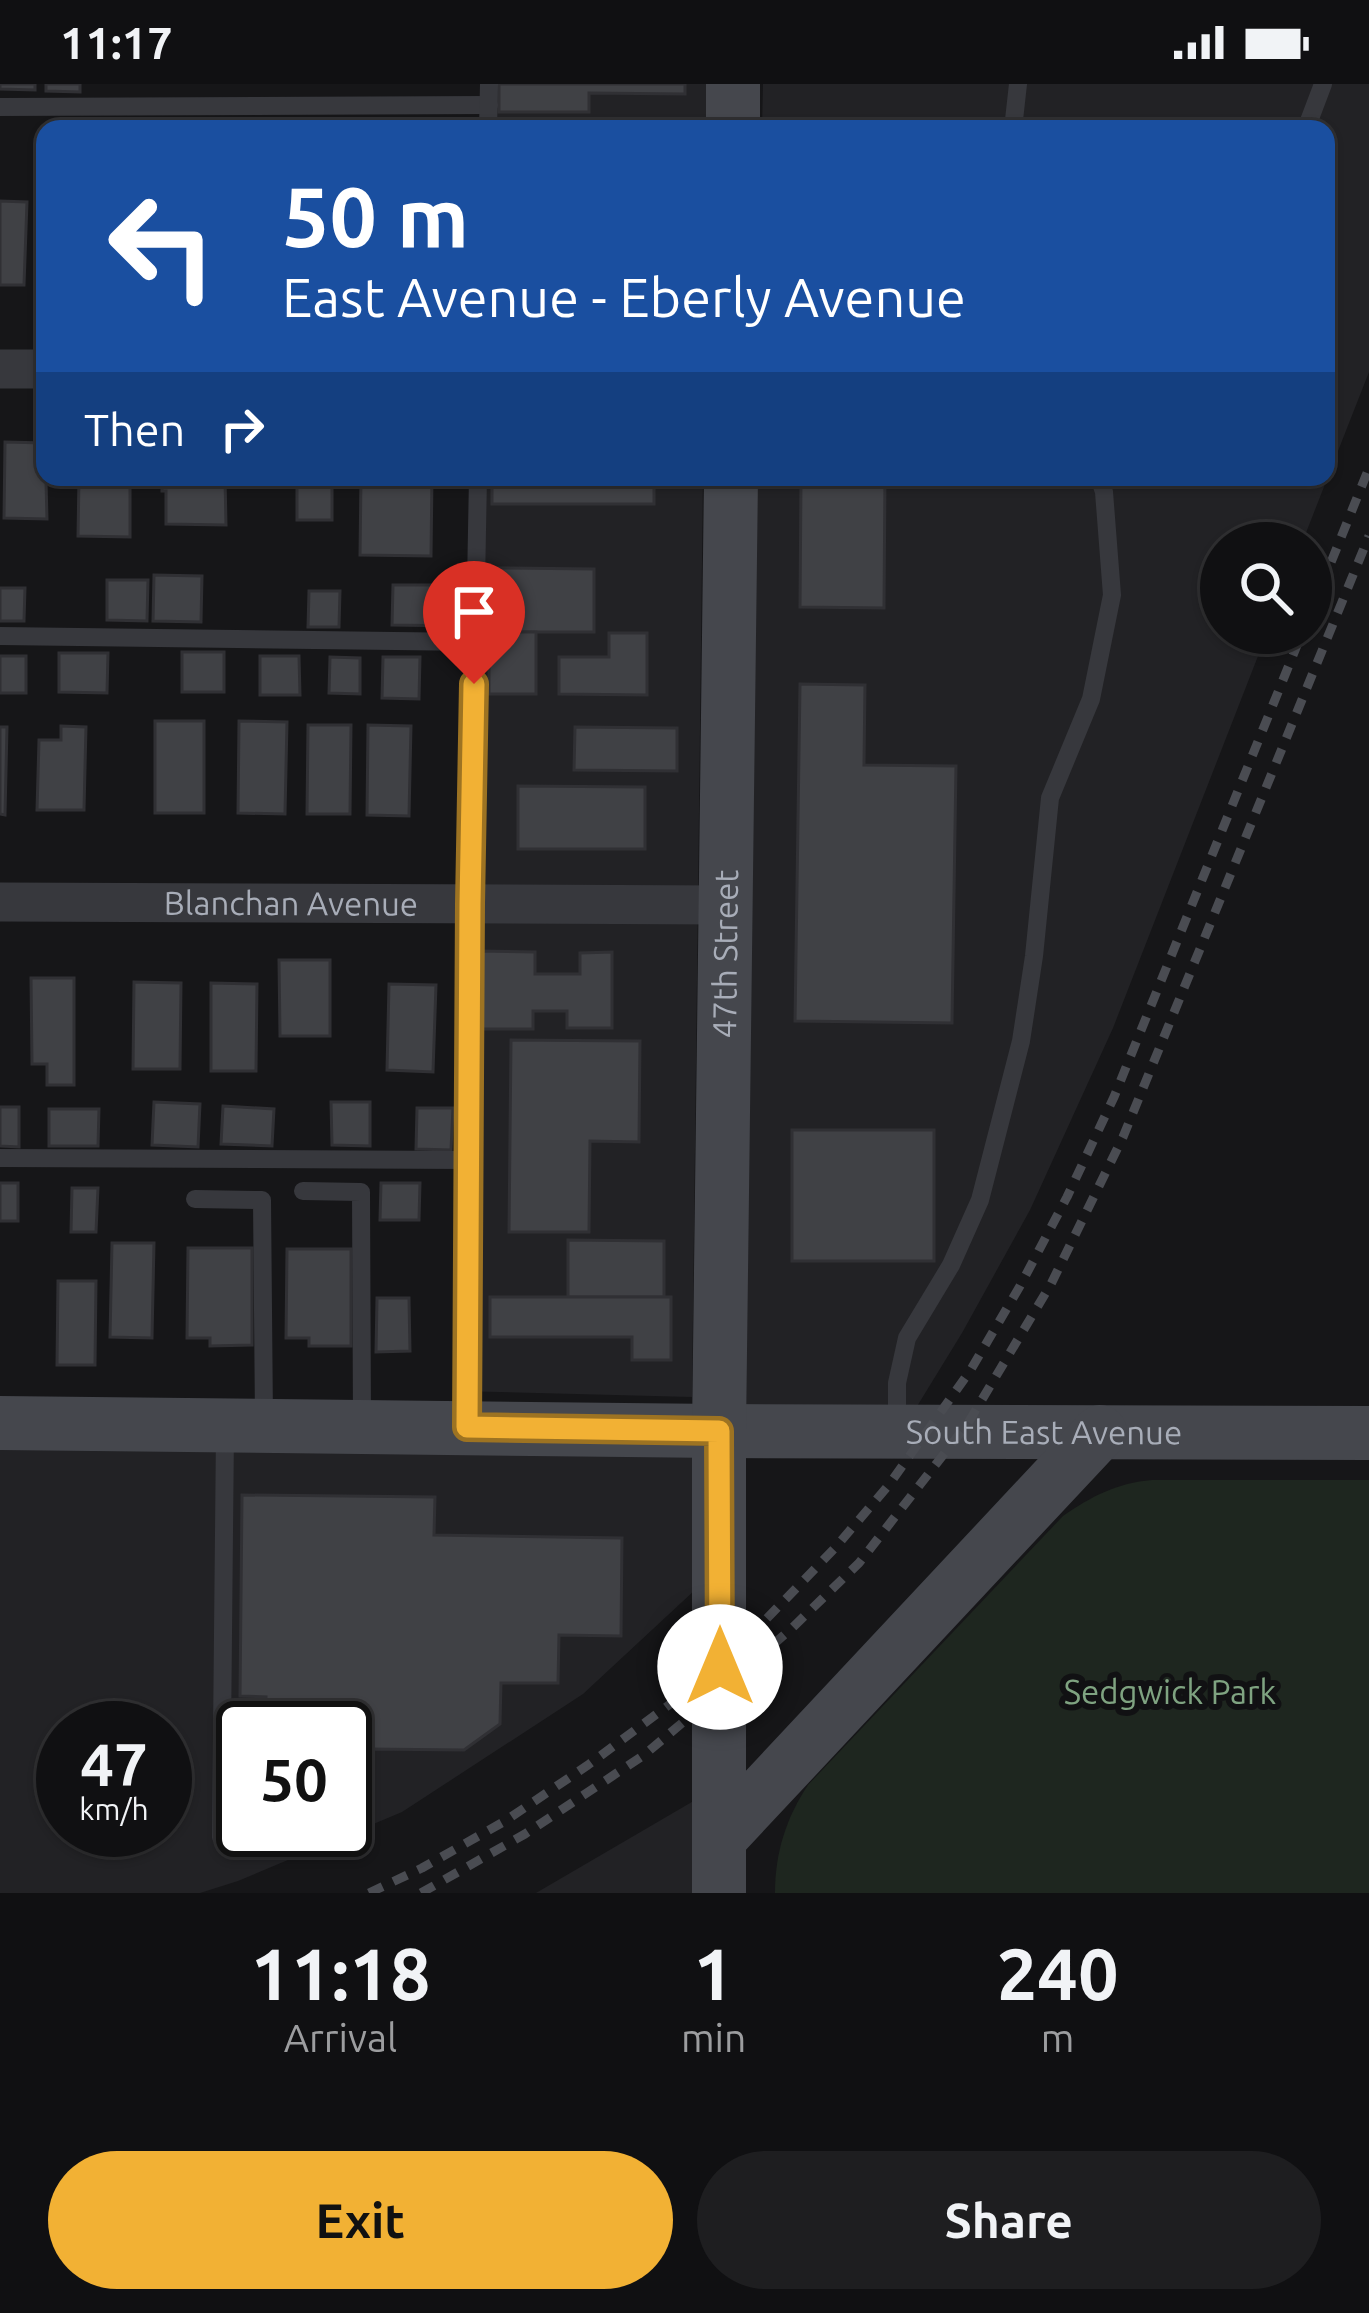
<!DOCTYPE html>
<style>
body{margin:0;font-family:Ubuntu,sans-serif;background:#1e1e20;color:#f1f3f6;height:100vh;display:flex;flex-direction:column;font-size:45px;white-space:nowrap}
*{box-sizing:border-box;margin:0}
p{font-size:39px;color:#9c9d9f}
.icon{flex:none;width:66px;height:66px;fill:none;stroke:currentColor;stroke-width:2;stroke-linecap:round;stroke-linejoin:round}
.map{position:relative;height:1809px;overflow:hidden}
.side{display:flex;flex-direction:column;background:#101012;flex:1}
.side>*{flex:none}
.hud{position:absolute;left:36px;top:36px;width:1299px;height:366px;border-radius:24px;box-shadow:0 3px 9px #0004,0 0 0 3px #303032;background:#1a4fa0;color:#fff;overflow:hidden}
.buttons{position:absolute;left:1200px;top:438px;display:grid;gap:24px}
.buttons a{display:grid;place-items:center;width:132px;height:132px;border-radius:50%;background:#101012;box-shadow:0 3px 9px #0004,0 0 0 3px #303032;font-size:60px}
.speed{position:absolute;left:36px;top:1617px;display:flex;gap:24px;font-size:60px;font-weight:700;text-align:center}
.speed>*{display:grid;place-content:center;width:156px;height:156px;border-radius:50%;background:#101012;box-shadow:0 3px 9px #0004,0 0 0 3px #303032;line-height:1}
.speed small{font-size:30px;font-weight:400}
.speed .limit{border:6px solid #111;border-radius:18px;background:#fff;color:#111}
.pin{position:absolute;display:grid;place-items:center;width:102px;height:102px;color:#fff;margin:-123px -51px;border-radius:50% 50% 50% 0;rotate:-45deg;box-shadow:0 0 12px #0007}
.pin .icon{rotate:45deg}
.me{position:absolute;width:132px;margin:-66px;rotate:0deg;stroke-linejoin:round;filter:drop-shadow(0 0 9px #0008)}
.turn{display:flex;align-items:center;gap:42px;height:252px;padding:0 48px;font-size:54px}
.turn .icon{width:156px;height:156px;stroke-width:2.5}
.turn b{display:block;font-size:84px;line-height:102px}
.then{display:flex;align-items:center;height:114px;padding:0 48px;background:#0003;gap:24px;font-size:45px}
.eta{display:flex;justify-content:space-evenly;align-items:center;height:204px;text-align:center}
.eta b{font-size:72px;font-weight:600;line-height:84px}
.primary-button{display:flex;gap:24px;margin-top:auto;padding:24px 48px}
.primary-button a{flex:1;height:138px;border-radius:72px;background:#f2b134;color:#111;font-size:48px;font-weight:600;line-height:138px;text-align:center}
.primary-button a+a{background:#1e1e20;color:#f1f3f6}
.status{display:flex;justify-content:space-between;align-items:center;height:84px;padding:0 60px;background:#101012;direction:ltr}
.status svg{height:33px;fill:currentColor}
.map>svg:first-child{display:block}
.built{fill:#222225;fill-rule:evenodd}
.green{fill:#1e261f}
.building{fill:#404145;stroke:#303034;stroke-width:3}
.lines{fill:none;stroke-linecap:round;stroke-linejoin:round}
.lane{stroke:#37383d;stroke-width:18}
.street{stroke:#37383d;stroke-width:39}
.secondary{stroke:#45474d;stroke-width:54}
.rail{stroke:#4a4c52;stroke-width:9;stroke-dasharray:15 12;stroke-linecap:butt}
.route-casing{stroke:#9d7322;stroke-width:30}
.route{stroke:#f2b134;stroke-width:21}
.labels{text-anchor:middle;stroke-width:12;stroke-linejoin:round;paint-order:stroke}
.street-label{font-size:33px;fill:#a8adb8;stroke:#111113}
.park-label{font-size:33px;fill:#7fa381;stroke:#111113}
</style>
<div class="status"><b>11:17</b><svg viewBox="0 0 49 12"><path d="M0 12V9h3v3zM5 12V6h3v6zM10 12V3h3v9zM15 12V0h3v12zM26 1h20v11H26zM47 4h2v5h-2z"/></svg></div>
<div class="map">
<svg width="1369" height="1809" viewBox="0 0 1369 1809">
<rect width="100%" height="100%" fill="#161618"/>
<g class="built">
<polygon points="485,0 707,0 706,45 484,45"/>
<polygon points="763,0 1369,0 1369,288 1302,459 1221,459 1221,549 1267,549 1113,944 1030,1126 962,1249 908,1337 731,1335 753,393 1326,393 1326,45 762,45"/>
<polygon points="477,393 703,393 692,1313 457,1307"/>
<path d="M0,1347L712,1354L710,1492L583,1610L402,1728L238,1797L200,1809H0ZM63,1644H165V1746H63ZM243,1644H345V1746H243Z"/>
<polygon points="709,1708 708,1809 536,1809"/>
</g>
<path class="green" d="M1152,1396H1369V1809H775C775,1769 786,1734 808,1701L1063,1432C1092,1412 1117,1399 1152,1396Z"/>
<g class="building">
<polygon points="0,0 35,0 35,6 0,5"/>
<polygon points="46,0 80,0 80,8 46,7"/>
<polygon points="499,0 685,0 685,10 589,9 589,28 499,28"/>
<polygon points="436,39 470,41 470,45 436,45"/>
<polygon points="159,41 272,42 272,45 159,45"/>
<polygon points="0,117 27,118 24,201 0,201"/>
<polygon points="5,358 45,359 47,435 4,434"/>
<polygon points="79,393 130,393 130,453 78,452"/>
<polygon points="162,393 225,393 226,441 166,440 166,407 162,407"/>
<rect x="297" y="393" width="35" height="43"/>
<polygon points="361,393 432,393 431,472 360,471"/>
<polygon points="506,393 654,393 654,420 492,420 492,397 506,397"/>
<polygon points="801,393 885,393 884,524 800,523"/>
<polygon points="499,484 594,485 594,548 499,548"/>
<polygon points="154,491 202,492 201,538 153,537"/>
<polygon points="107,496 148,496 147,537 107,536"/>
<polygon points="393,501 460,501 460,542 392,541"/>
<polygon points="0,504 25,504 24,537 0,537"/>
<polygon points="309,507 340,507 339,543 308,543"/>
<rect x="489" y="548" width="47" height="62"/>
<polygon points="609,549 647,549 647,611 559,610 559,573 609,573"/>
<rect x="182" y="568" width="42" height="40"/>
<polygon points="59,569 108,569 107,609 59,608"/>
<rect x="0" y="572" width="26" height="37"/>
<polygon points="260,572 299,572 300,611 260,611"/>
<polygon points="330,573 360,574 360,610 329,609"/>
<polygon points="383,573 420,573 419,615 382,614"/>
<polygon points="800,600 865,601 864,681 956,682 952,939 795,937"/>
<rect x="155" y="637" width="49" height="92"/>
<polygon points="239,637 287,638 285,730 238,729"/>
<polygon points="308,641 351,641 350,730 307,730"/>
<polygon points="368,641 411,642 409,732 367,731"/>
<polygon points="61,642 86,643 84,726 37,726 39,656 61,656"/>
<polygon points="0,643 7,643 5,731 0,730"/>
<polygon points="575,643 677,644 677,687 574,686"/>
<polygon points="518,702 645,703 645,765 518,765"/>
<polygon points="479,867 535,868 535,890 580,890 580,869 612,868 612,944 567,944 567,927 533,927 533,945 480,945"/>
<polygon points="279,876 330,876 330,952 280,952"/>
<polygon points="31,894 74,894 74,1001 47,1001 47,980 32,980"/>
<polygon points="134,898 181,899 180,985 133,985"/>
<polygon points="211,899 257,900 256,987 211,987"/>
<polygon points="389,900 436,901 433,988 387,986"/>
<polygon points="511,956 640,957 639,1058 590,1057 589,1148 509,1148"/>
<polygon points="154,1018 200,1020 198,1063 152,1061"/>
<polygon points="331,1018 370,1018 370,1062 332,1061"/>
<polygon points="223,1022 274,1025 272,1062 221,1060"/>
<polygon points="0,1023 19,1023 19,1063 0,1062"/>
<polygon points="417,1024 453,1024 451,1066 416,1065"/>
<polygon points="49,1025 99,1025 98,1062 49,1062"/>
<rect x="792" y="1046" width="142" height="131"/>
<rect x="0" y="1099" width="18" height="38"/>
<polygon points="381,1099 420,1099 419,1136 380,1136"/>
<polygon points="72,1104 98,1104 96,1148 71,1148"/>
<polygon points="568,1156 664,1157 664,1213 568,1213"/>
<polygon points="112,1159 154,1159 152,1254 110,1253"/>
<polygon points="188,1164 252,1164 252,1261 210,1262 210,1254 187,1254"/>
<polygon points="287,1165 351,1165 351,1262 309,1262 309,1254 286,1254"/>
<polygon points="58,1197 96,1197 95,1281 57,1281"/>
<polygon points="490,1213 671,1213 671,1276 632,1276 632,1253 490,1253"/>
<polygon points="377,1214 409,1214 410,1267 376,1268"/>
<polygon points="242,1411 435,1413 434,1451 622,1454 621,1552 559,1551 558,1599 501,1599 500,1640 464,1666 368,1665 367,1723 345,1723 345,1644 266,1644 266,1613 240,1612"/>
</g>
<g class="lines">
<g class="lane">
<polyline points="0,23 489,21"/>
<polyline points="488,45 489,0"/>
<polyline points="1013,45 1018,0"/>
<polyline points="1306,45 1323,0"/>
<polyline points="0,552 475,558"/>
<polyline points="0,1074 468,1076"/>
<polyline points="303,1107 361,1108 362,1338"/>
<polyline points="195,1115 262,1116 264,1336"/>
<polyline points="467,1339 470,820 478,393"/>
<polyline points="897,1343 897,1299 907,1254 951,1181 980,1116 1021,957 1034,872 1050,714 1091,615 1112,511 1104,408 1099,393"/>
<polyline points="221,1753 225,1347"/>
</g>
<g class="street">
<polyline points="0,285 45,285"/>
<path id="s1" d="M0,818L725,821"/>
</g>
<g class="secondary">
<polyline points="733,45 733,0"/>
<path id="s2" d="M0,1339L719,1347L1369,1349"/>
<polyline points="719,1755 1100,1348"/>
<path id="s3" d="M719,1809V1347L731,393"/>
</g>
<g class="rail">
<polyline points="1311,528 1369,384"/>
<polyline points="369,1809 422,1784 505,1737 588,1681 720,1583 834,1465 888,1402 970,1287 1020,1202 1067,1113 1114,1013 1302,549"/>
<polyline points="421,1809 525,1750 644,1671 707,1618 791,1545 859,1479 968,1339 1051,1200 1123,1053 1369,452"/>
</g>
</g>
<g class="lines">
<g class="route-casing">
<polyline id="route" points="474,600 470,820 467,1343 719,1347 720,1583"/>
</g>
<use href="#route" class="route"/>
</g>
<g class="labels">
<g class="street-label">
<text dy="12" stroke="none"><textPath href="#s1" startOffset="291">Blanchan Avenue</textPath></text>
<text dy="12" stroke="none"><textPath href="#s3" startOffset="939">47th Street</textPath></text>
<text dy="12" stroke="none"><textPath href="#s2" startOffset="1044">South East Avenue</textPath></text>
</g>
<g class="park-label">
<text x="1170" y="1620">Sedgwick Park</text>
</g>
</g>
</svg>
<div class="buttons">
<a><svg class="icon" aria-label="search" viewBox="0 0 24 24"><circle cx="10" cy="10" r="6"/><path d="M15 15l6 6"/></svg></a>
</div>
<div class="speed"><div>47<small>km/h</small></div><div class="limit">50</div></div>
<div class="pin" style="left:474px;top:600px;background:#d93025"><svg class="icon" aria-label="arrive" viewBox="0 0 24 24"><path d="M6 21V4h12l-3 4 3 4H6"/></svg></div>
<svg class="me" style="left:720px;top:1583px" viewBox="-20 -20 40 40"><circle r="19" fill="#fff"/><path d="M0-13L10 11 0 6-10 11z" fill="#f2b134"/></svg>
<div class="hud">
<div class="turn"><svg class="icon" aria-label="left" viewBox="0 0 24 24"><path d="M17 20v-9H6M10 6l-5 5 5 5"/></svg><div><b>50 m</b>East Avenue - Eberly Avenue</div></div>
<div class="then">Then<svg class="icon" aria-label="right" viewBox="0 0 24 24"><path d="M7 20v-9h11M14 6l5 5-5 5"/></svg></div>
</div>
</div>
<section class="side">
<div class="eta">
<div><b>11:18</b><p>Arrival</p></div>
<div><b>1</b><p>min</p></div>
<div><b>240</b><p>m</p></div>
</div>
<div class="primary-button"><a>Exit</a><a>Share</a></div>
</section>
